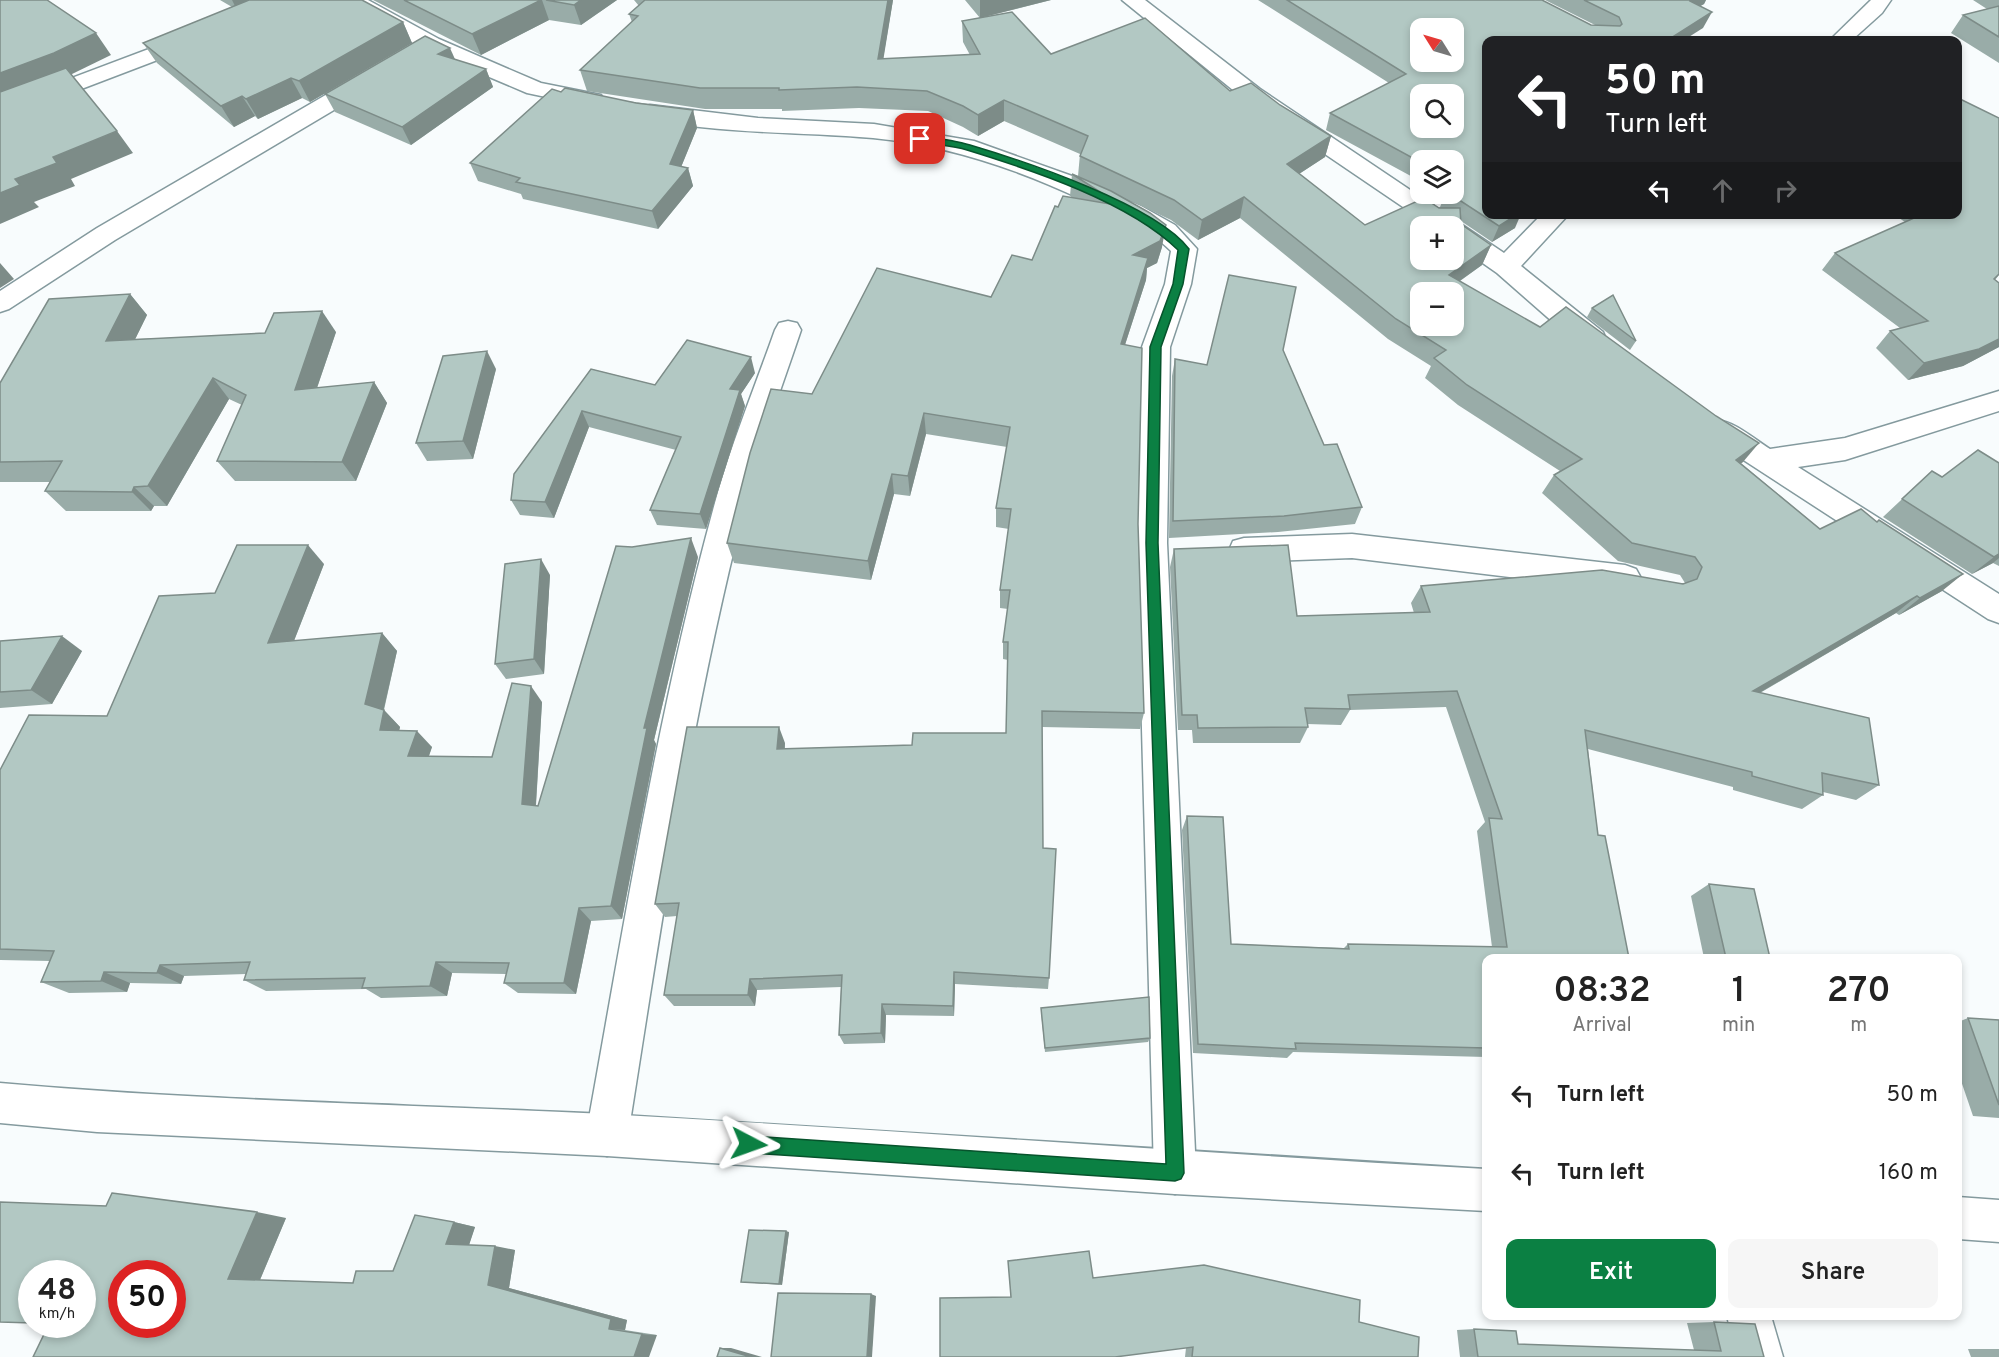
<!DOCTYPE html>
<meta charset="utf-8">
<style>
body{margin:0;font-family:Overpass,sans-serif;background:#f6f6f6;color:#222;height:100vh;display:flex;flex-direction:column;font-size:22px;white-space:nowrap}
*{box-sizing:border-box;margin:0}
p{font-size:20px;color:#767676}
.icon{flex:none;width:33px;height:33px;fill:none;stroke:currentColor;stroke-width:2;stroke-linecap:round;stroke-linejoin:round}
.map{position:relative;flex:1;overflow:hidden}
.drawer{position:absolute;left:1482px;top:954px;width:480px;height:366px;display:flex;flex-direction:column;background:#fff;border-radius:12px;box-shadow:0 3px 9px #0003}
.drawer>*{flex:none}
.top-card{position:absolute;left:1482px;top:36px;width:480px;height:183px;border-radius:12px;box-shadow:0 3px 9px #0003;background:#202124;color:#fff;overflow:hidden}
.needle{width:39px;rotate:307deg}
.tools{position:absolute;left:1410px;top:18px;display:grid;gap:12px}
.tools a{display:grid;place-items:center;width:54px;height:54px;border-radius:12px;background:#fff;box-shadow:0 3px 9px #0003;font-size:30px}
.speed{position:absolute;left:18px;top:1260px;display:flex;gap:12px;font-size:30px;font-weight:700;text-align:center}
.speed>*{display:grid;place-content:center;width:78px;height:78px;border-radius:50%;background:#fff;box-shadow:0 3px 9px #0003;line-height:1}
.speed small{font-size:15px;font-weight:400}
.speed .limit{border:9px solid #d22;background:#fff;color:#111}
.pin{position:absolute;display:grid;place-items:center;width:51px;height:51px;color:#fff;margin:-26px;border-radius:12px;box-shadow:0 3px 9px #0006}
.me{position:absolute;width:66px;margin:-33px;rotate:94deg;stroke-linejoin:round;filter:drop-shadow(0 0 4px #0008)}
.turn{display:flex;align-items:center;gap:21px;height:126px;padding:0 24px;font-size:27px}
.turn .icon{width:78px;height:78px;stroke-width:2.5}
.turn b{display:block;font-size:42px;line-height:51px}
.lanes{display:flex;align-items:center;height:57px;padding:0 24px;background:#0003;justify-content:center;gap:30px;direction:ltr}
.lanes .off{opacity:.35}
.eta{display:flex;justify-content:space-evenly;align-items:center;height:102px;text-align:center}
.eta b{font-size:36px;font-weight:600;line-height:42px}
.cta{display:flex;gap:12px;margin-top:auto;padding:12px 24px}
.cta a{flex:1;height:69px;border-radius:12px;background:#0b8043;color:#fff;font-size:24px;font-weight:600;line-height:69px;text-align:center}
.cta a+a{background:#f6f6f6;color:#222}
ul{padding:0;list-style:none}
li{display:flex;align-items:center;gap:18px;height:78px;padding:0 24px}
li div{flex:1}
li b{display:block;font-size:22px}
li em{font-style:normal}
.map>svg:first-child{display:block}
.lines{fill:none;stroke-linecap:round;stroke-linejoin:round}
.street-casing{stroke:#849a9e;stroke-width:3}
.secondary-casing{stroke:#849a9e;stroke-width:3}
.street{fill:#fff;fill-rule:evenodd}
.secondary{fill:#fff;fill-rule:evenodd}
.wall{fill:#99aca8}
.shaded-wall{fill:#7d8c88}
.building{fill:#b2c8c3;stroke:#7d8c88;stroke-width:1.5;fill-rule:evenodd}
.route{fill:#0b8043;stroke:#07532c;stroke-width:1.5}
</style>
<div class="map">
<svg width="1999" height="1357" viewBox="0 0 1999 1357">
<rect width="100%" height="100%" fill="#f8fcfd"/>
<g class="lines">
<g class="street-casing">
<g id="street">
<polygon points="343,0 368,0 439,39 541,83 601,95 604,100 601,105 593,107 527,93 423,49 346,4"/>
<polygon points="1122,0 1145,0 1260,89 1504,253 1542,214 1569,214 1521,266 1603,332 1606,339 1603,346 1593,348 1583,346 1554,323 1497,273 1454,243 1454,226 1431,226 1244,99"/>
<polygon points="1871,0 1891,0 1882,13 1852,40 1830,40"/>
<polygon points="194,32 202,33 205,38 202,43 0,120 0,105"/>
<polygon points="368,73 376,75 379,80 376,85 115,240 9,309 0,312 0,291 97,228 360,75"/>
<path d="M650,105L758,118L874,124L974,141L1072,176L1141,206L1175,225L1197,249L1191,284L1170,347L1167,543L1196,1173L1190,1188L1175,1194L1160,1188L1154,1173L1137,543L1142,347L1165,284L1171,251C1146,226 1113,213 1081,199C1015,168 946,145 873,138C798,131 715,135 642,117L639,112L642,107Z"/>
<path d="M788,321L797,323L801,330C783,384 762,438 748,494C693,704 662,920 628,1135L622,1150L607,1156L592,1150L586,1135C625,920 659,703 718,492C734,437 756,384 775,330L779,323Z"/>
<path d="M1999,391V411L1845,460L1798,467L1999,594V623L1988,619L1705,435L1701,428L1705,421C1727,414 1751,437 1770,449L1845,438Z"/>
<polygon points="1352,534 1625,565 1636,569 1641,578 1636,587 1625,591 1352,558 1244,562 1233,559 1229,550 1233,541 1244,538"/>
<polygon points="1727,1316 1771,1316 1783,1357 1737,1357"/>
</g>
</g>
<g class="secondary-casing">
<g id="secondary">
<path d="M0,1083C201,1101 403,1104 605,1114C899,1130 1192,1153 1486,1169V1211L1175,1194L607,1156L97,1132L0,1123Z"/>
<polygon points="1958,1197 1999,1200 1999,1242 1958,1239"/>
</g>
</g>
<use href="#street" class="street"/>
<use href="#secondary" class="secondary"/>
</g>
<g class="wall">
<polygon points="220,0 362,0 403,22 412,43 310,102 302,98 258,119 255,116 234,127 157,63 143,43 232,7"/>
<polygon points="373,0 617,0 581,25 549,20 481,55"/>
<polygon points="634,0 893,0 883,59 970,55 963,42 962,21 980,18 965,0 1051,0 988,16 1051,54 1230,91 1280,105 1331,136 1325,157 1299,174 1365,225 1440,207 1445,195 1443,194 1454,194 1454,160 1420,160 1420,181 1326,130 1330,113 1389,83 1258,0 1542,0 1591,25 1595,25 1545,0 1706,0 1704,4 1700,6 1703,28 1486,40 1486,214 1515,228 1492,242 1461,221 1461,224 1491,245 1482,265 1460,281 1743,462 1741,463 1820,529 1942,591 1899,615 1896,613 1760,693 1879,785 1856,800 1823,792 1823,795 1802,809 1733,790 1733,787 1588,749 1598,835 1629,958 1486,958 1486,1057 1293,1052 1287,1058 1193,1053 1182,830 1187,816 1231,944 1344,948 1348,944 1492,947 1477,831 1485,822 1446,707 1350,710 1341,725 1307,724 1308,727 1300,743 1193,743 1192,730 1178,730 1170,567 1174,549 1297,616 1414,613 1411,603 1421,586 1685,583 1680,575 1618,561 1542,493 1554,475 1560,471 1458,405 1425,378 1431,366 1388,339 1240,218 1198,240 1171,220 1118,195 1162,247 1157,263 1147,268 1146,280 1125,345 1138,524 1144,713 1140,729 1042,727 1043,848 1049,978 1048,989 955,984 954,1016 886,1015 885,1043 844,1044 839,1035 841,987 757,990 755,1006 674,1006 664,995 677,916 665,917 655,904 785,743 785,749 912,745 1006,733 1008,660 1003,659 1003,642 1008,609 1000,608 1000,590 1009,529 996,527 996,508 1007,447 926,434 910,496 894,494 871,580 734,563 727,543 812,394 991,297 1032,260 1058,207 1073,198 1070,196 1072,174 1078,176 1080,154 1004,121 978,136 963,127 928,111 859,108 782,111 782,109 705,109 587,91 580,70 632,22 629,14 639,6"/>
<polygon points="1973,0 1999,0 1999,63 1951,33 1963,15 1987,9"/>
<polygon points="455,60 486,69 493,87 411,145 335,112 325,94"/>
<polygon points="561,92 693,110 697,128 681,167 688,168 693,186 658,229 523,199 521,194 478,181 470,163"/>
<polygon points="1999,118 1999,275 1995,280 1999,283 1999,347 1963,366 1908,380 1876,348 1890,331 1900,328 1822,270 1835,253 1905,222 1893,214 1958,214"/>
<polygon points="130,294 147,315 135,339 336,332 317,388 374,382 387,403 356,481 235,481 217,461 242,405 229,399 167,506 154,506 151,511 66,511 45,491 50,482 0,482 0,383"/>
<polygon points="1592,308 1636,341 1630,350 1587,317"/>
<polygon points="1283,350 1324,445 1362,507 1355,524 1278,532 1169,538 1172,376 1175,359 1207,365"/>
<polygon points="496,369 473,459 427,461 416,443"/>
<polygon points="591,369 655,385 755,373 741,394 745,406 706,529 657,525 650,510 676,450 589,427 554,518 520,515 511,500"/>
<polygon points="1999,463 1999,566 1993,563 1972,574 1883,517 1932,471 1942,477"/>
<polygon points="698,557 654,740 656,744 622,919 591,921 576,994 518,993 504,983 506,974 452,973 447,996 381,998 366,989 266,991 244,980 246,974 184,976 181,984 130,983 127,992 69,993 41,982 50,961 0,960 0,770 107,716 215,593 324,564 294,641 382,633 397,651 384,710 400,727 399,730 432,747 429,756 492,757 542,702 536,806 538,806"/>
<polygon points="550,575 544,674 506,679 495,664"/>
<polygon points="0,641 82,651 52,704 0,708"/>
<polygon points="1709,884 1770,958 1704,958 1691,896"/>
<polygon points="1041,1008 1150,1038 1148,1042 1045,1052 1041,1012"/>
<polygon points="1968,1018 1999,1020 1999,1118 1973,1116 1958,1072 1958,1022"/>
<polygon points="286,1218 260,1280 353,1283 393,1271 454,1222 475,1227 469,1245 515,1250 509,1288 627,1320 625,1330 657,1335 82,1324"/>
<polygon points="789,1232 782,1285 741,1282"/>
<polygon points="1008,1261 1093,1278 1359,1322 1418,1357 1185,1357 1186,1348 1011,1297"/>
<polygon points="1714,1322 1764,1357 1460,1357 1457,1330 1474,1329 1518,1344 1694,1350 1687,1323"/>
<polygon points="1968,1349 1999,1349 1999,1357 1971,1357"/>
</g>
<g class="shaded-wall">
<polygon points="232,0 263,0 237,10"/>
<polygon points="541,0 542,0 549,20 481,55 472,34"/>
<polygon points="581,0 617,0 581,25 574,5"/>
<polygon points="888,0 893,0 880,80 878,59"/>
<polygon points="980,0 1051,0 980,18"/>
<polygon points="1691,0 1706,0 1704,4 1681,17"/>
<polygon points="1712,12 1703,28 1684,40 1668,40"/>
<polygon points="403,22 412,43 310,102 299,81"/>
<polygon points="96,33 111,55 70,75 0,103 0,73"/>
<polygon points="450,48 458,66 438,54"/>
<polygon points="486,69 493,87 411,145 402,127"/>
<polygon points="291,78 302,98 258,119 246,99"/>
<polygon points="242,96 255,116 234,127 221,106"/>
<polygon points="1004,100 1004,121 978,136 978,115"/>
<polygon points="693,110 697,128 675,182 670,164"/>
<polygon points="117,131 133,153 71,179 75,186 34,202 39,207 0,224 0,193 15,179 53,157"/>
<polygon points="1331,136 1325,157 1282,185 1287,164"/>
<polygon points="688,168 693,186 658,229 652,211"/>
<polygon points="1244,197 1240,218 1198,240 1202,220"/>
<polygon points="1518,214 1521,214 1515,228 1492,242 1499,226"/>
<polygon points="1166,225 1162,247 1157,263 1147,268 1146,280 1118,366 1133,255"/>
<polygon points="1491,245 1482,265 1444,292 1449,275"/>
<polygon points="0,263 14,279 0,288"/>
<polygon points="130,294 147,315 124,362 106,341"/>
<polygon points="322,311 336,332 309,411 295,390"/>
<polygon points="1999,339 1999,347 1963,366 1908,380 1924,363"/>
<polygon points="487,351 496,369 473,459 463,441"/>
<polygon points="751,357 755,373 741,394 745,406 706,529 700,514 730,389"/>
<polygon points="213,378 229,399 167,506 148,486"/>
<polygon points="374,382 387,403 356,481 342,462"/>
<polygon points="582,411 589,427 554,518 545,502"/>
<polygon points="924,413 926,434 910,496 908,476"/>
<polygon points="1759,443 1743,462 1720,478 1736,460"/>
<polygon points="892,474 894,494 871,580 868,561"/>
<polygon points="134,487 154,506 151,511 132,492"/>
<polygon points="691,538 698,557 654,740 656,744 622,919 611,906 644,728"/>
<polygon points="308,545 324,564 286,661 268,643"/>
<polygon points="1999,554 1999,558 1993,563 1972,574 1994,557"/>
<polygon points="541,559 550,575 544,674 534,659"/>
<polygon points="1963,574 1942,591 1899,615 1920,598"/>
<polygon points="1917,596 1896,613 1735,707 1753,691"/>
<polygon points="382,633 397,651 381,721 365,704"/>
<polygon points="62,636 82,651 52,704 31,690"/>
<polygon points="531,686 542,702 535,818 522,804"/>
<polygon points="384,710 400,727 396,746 380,730"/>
<polygon points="779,727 785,743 783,765 777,749"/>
<polygon points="417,731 432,747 423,772 408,756"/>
<polygon points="579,908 591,921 576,994 564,983"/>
<polygon points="436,962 452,973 447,996 430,986"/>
<polygon points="160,965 184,976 181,984 157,973"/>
<polygon points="104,972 130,983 127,992 101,981"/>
<polygon points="954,972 955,984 954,1016 953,1006"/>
<polygon points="750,979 757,990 755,1006 748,995"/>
<polygon points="882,1004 886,1015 885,1043 881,1033"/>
<polygon points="257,1212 286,1218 259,1282 228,1279"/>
<polygon points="454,1222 475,1227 468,1248 446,1244"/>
<polygon points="786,1231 789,1232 782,1285 779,1284"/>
<polygon points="495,1246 515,1250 509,1288 627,1320 625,1330 609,1329 488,1285"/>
<polygon points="871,1294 876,1296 872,1357 867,1357"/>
<polygon points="642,1334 657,1335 649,1357 634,1357"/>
<polygon points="720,1348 731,1348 762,1357 751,1357"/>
</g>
<g class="building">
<polygon points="0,0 47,0 96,33 54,53 0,73"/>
<polygon points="249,0 362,0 403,22 299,81 291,78 246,99 242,96 221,106 143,43"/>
<polygon points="404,0 541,0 472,34"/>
<polygon points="546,0 581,0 574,5"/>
<path d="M645,0H888L878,59L980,54L962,21L1012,12L1051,54L1145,18L1230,91L1251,83L1280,105L1331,136L1287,164L1365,225L1424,198L1439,208H1460L1461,224L1491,245L1449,275L1540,327L1566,307L1716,416L1759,443L1736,460L1820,529L1861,509L1877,522L1879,520L1963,574L1920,598L1917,596L1753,691L1869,718L1879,785L1822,773L1823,795L1752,776V772L1585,730L1598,835L1605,836L1629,958H1486V1048L1295,1043L1296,1049L1198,1044L1187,816L1223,817L1231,944L1349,949L1348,944L1507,947L1489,818L1502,819L1457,691L1348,695L1350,709L1305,708L1308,727L1198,728L1197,715H1182L1174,549L1288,545L1297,616L1430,612L1421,586L1602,570L1683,584L1697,579L1702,567L1695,557L1632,543L1554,475L1582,459L1467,385L1434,358L1446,350L1396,319L1244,197L1202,220L1174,200L1080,156L1088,136L1004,100L978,115L963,106L927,91L857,87L779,90V88H700L580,70L638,16L629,14ZM1420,226H1454V260H1420ZM1420,292H1454V326H1420Z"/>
<path d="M1287,0H1542L1591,25L1620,26L1622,24L1619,17L1584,0H1691L1690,1L1712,12L1668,40H1486V214H1518L1499,226L1450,194H1454V188L1462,184L1454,179V160H1420V162L1330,113L1406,74ZM1420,28H1454V62H1420ZM1420,94H1454V128H1420Z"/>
<polygon points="1999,6 1999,37 1963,15"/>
<polygon points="425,36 450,48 438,54 486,69 402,127 325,94"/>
<polygon points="66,68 117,131 53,157 57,163 15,179 20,185 0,193 0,92"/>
<polygon points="565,88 636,103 693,110 670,164 688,168 652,211 516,182 520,178 470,163 552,89 561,92"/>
<polygon points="1958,98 1999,118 1999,274 1994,279 1999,283 1999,339 1979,349 1924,363 1890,331 1928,321 1835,253 1923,214 1958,214"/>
<polygon points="1072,174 1111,191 1150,213 1166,225 1160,241 1133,255 1148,258 1121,344 1142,348 1138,524 1144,713 1042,711 1043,848 1056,849 1049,978 954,972 953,1006 882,1004 881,1033 839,1035 842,975 750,979 748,995 664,995 679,903 655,904 687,727 779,727 777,749 912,745 913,733 1006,733 1008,642 1003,642 1010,590 1000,590 1011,509 996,508 1010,427 924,413 908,476 892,474 868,561 727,543 750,453 771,389 812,394 877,268 991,297 1012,255 1032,260 1055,206 1058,207 1063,196 1122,206"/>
<polygon points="1229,275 1296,287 1283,350 1324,445 1337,444 1362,507 1284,516 1173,521 1175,359 1207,365"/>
<polygon points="130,294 106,341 265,333 274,313 322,311 295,390 374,382 342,462 217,461 246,395 213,378 148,486 134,487 132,492 45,491 62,461 0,462 0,383 49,299"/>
<polygon points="1613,295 1636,341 1592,308"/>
<polygon points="687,340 751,357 730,389 740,390 700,514 650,510 681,437 582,411 545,502 511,500 514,474 591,369 655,385"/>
<polygon points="487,351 463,441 416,443 443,356"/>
<polygon points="1978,450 1999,463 1999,554 1994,557 1902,499 1932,471 1942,477"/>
<polygon points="691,538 644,728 647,728 611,906 579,908 564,983 504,983 509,963 436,962 430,986 362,988 365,978 244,980 250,962 160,965 157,973 104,972 101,981 41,982 54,951 0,949 0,770 29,715 107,716 159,596 215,593 237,545 308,545 268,643 382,633 365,704 384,710 380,730 417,731 408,756 492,757 512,683 531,686 522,804 538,806 616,546 632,547"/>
<polygon points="541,559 534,659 495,664 505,564"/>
<polygon points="62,636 31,690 0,692 0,641"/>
<polygon points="1709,884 1754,889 1770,958 1726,958"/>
<polygon points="1149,997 1150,1038 1045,1048 1041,1008"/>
<polygon points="1968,1018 1999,1020 1999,1105"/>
<path d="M112,1193L257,1212L228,1279L353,1283L356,1271H393L415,1215L454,1222L446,1244L495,1246L488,1285L611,1319L609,1329L642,1334L634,1357H33L49,1324H82V1274H32V1323L0,1322V1202L106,1206ZM122,1274H172V1324H122Z"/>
<polygon points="749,1230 786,1231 779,1284 741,1282"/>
<polygon points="1089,1251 1093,1278 1204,1265 1360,1300 1359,1322 1419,1337 1418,1357 1192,1357 1193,1347 1115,1357 940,1357 940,1298 1011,1297 1008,1261"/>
<polygon points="778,1293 871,1294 867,1357 771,1357"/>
<polygon points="1714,1322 1755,1324 1764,1357 1478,1357 1474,1329 1516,1331 1518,1344 1721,1351"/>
<polygon points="720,1348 751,1357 717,1357"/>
</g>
<path class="route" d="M920,136C936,138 954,140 970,145C1024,161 1156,205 1189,249L1183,284L1161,347L1158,543L1184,1173L1181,1179L1175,1181L749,1153L743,1150L740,1144L743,1138L749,1136L1166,1164L1146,543L1150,347L1173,284L1178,250C1129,202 1032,170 967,150C950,145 933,145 917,141V137Z"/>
</svg>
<div class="tools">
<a><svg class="needle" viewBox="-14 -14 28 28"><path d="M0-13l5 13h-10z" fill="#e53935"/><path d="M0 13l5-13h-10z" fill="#767676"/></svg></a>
<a><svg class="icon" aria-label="search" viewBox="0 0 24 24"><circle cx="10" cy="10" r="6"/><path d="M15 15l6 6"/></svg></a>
<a><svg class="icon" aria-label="layers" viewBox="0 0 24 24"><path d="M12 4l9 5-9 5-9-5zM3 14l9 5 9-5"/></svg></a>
<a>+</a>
<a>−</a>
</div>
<div class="speed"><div>48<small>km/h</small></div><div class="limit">50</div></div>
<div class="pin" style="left:920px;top:139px;background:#d93025"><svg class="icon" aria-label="arrive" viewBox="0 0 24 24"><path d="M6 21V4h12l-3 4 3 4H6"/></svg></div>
<svg class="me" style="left:749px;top:1144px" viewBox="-20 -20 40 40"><path d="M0-17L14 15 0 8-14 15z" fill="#0b8043" stroke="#fff" stroke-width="4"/></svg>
<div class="top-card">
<div class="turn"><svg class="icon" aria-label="left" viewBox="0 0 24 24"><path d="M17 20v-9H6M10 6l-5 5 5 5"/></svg><div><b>50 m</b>Turn left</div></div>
<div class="lanes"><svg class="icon" aria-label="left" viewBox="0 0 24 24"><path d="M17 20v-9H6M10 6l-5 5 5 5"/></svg><svg class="icon off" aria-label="ahead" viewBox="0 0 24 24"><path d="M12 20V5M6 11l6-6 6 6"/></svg><svg class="icon off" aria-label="right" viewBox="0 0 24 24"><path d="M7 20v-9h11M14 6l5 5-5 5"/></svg></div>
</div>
<section class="drawer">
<div class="eta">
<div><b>08:32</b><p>Arrival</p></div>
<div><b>1</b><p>min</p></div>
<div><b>270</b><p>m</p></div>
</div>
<ul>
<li><svg class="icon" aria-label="left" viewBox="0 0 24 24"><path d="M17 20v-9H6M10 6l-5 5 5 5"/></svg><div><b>Turn left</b></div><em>50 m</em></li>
<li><svg class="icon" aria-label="left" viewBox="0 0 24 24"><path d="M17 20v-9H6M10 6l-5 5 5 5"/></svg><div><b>Turn left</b></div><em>160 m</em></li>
</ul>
<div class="cta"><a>Exit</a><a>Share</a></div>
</section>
</div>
